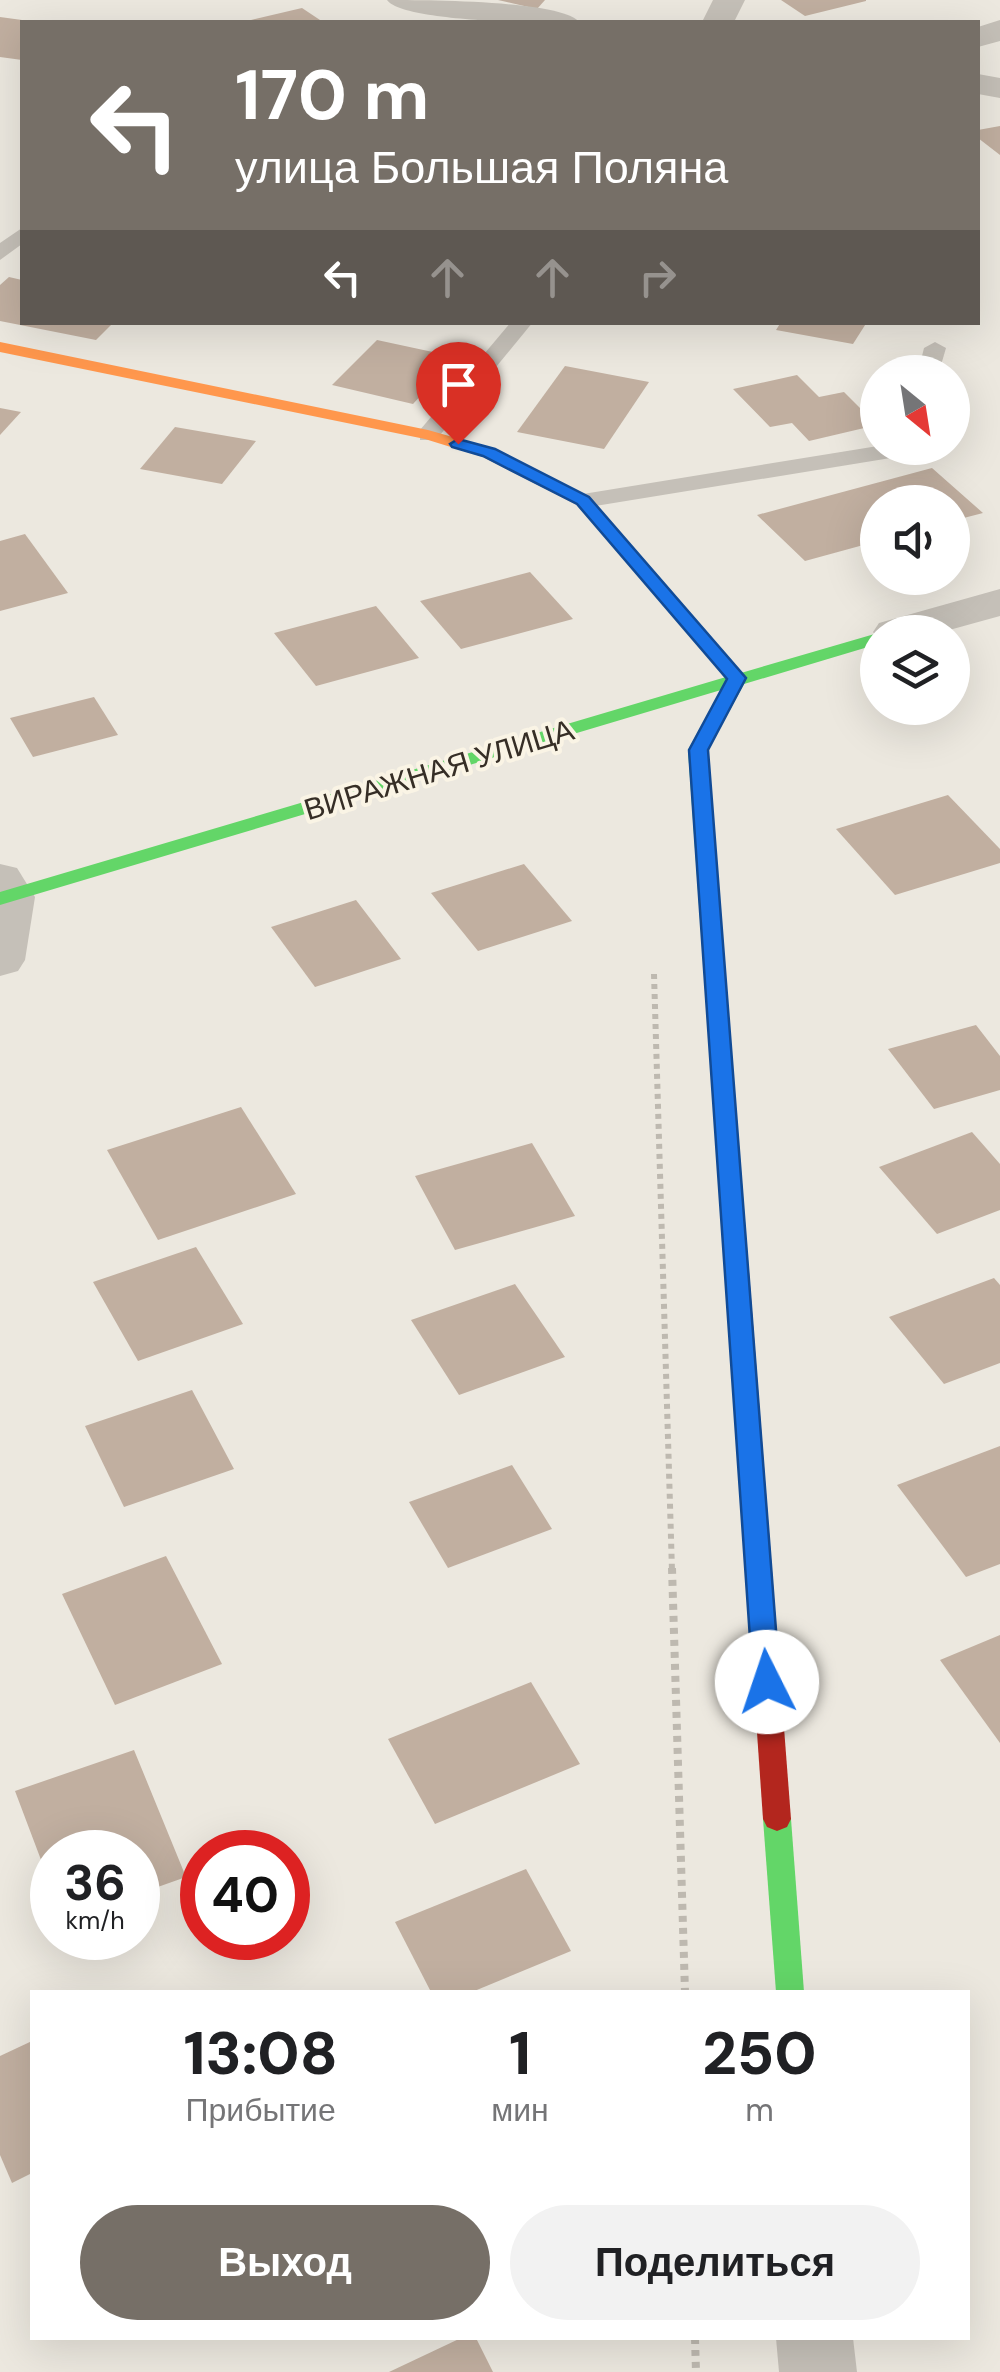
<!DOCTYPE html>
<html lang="ru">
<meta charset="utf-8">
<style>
body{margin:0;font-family:"DM Sans",sans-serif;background:#f2f2f2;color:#202124;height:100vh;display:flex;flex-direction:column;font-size:38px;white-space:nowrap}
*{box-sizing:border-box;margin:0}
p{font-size:32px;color:#757577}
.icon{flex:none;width:55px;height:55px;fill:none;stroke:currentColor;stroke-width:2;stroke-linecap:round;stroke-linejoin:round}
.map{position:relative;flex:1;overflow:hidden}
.side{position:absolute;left:30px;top:1990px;width:940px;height:350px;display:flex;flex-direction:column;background:#fff;border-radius:0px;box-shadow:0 10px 40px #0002}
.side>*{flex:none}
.hud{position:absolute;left:20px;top:20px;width:960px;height:305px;border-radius:0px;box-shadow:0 10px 40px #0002;background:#766f67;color:#fff;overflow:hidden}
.needle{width:65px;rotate:150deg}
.controls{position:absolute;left:860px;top:355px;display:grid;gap:20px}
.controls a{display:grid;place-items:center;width:110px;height:110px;border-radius:50%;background:#fff;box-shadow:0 10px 40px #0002;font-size:50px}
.speed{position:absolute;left:30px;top:1830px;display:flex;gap:20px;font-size:50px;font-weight:700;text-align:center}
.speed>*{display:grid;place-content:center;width:130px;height:130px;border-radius:50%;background:#fff;box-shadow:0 10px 40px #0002;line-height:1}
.speed small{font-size:25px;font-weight:400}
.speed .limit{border:15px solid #d22;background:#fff;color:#111}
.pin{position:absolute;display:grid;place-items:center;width:85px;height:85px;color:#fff;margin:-102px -42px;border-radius:50% 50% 50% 0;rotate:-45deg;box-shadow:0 0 10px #0007}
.pin .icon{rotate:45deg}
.me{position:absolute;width:110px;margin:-55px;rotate:356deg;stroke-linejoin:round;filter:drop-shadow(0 0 8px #0008)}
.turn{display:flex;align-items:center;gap:35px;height:210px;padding:0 50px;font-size:45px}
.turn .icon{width:130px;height:130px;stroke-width:2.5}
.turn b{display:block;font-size:70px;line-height:85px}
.lanes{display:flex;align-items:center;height:95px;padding:0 50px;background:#0003;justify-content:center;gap:50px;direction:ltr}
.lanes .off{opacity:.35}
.eta{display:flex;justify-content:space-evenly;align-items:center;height:170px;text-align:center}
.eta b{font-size:60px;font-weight:800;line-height:70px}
.button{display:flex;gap:20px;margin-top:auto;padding:20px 50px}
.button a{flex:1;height:115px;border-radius:60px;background:#766f67;color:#fff;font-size:40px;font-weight:800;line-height:115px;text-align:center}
.button a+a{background:#f2f2f2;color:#202124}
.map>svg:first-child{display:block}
.building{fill:#c1afa0}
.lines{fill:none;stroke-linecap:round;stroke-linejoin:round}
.path-far1{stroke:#beb9b0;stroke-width:6;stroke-dasharray:5 5;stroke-linecap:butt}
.path{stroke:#beb9b0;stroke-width:8;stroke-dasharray:6 6;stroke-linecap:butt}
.lane{fill:#c5c0b8;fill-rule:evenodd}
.street{fill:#c5c0b8;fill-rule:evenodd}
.fast{fill:#63d668;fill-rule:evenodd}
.slow{fill:#ff974d;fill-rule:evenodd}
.jam{fill:#b3261e;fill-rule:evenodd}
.route{fill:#1a73e8;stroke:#114b97;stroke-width:2.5}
.labels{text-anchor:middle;stroke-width:8;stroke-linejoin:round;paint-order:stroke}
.street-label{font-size:30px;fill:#362e26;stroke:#faf4e5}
</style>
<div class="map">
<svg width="1000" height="2372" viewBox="0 0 1000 2372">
<rect width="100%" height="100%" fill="#ece8df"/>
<g class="building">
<polygon points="498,0 545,0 537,9"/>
<polygon points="781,0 866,0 866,1 805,16"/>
<polygon points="302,8 323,22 248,22 247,21"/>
<polygon points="0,17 22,20 22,60 0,57"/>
<polygon points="1000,126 1000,155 978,138 978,130"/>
<polygon points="9,277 22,280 22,322 114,322 96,340 0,321 0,285"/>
<polygon points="781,322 867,322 853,344 776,330"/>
<polygon points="377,340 456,357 413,404 332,385"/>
<polygon points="565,366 649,382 604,449 517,432"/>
<polygon points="797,375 819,397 844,392 877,425 809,441 792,423 770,427 733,389"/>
<polygon points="0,408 21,412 0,435"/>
<polygon points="175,427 256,441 222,484 140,469"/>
<polygon points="932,468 983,513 952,521 952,502 878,502 878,541 805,561 757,515"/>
<polygon points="25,534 68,593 0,611 0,541"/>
<polygon points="530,572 573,619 461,649 420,601"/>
<polygon points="376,606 419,658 316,686 274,633"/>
<polygon points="94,697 118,735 33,757 10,718"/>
<polygon points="948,795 1000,849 1000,863 895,895 836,829"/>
<polygon points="524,864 572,921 478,951 431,893"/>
<polygon points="356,900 401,959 315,987 271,927"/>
<polygon points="976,1025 1000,1056 1000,1090 934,1109 888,1049"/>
<polygon points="241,1107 296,1194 158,1240 107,1150"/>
<polygon points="972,1132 1000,1164 1000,1210 937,1234 879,1167"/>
<polygon points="532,1143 575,1216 455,1250 415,1176"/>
<polygon points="196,1247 243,1324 138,1361 93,1282"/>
<polygon points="994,1278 1000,1285 1000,1363 944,1384 889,1317"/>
<polygon points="515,1284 565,1357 459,1395 411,1320"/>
<polygon points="192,1390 234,1469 124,1507 85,1426"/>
<polygon points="1000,1446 1000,1564 966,1577 897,1485"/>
<polygon points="512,1465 552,1529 448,1568 409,1502"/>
<polygon points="166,1556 222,1664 115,1705 62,1594"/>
<polygon points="1000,1635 1000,1743 940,1660"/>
<polygon points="531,1682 580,1764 435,1824 388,1739"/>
<polygon points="134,1750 186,1877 138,1894 138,1852 52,1852 52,1889 15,1791"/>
<polygon points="526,1869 571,1951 472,1992 431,1992 395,1922"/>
<polygon points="32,2041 32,2173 12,2183 0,2155 0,2056"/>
<polygon points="461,2338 476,2338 493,2372 389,2372"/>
</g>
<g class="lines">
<polyline class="path-far1" points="654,974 672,1571"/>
<g class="path">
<polyline points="672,1568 685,1992"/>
<polyline points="695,2338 696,2372"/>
</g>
<g class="lane">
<polygon points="22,228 22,244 0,260 0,243"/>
<polygon points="511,322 533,322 436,440 420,440 420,430"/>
<polygon points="935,342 946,348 939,372 918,372 924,348"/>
<polygon points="878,446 920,448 909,455 583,508 572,501 583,494"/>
</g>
<g class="street">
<path d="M387,0C419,0 563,0 579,22C549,24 402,22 387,0Z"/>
<polygon points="713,0 745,0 734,22 702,22"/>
<polygon points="1000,20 1000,41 978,47 978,27"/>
<polygon points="978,74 1000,78 1000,98 978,94"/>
<polygon points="1000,589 1000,616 942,632 878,632 878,639 873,632 879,623"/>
<polygon points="0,864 17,868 35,897 25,960 18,971 0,976"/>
<polygon points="776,2338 853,2338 857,2372 779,2372"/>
</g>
<g class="fast">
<polygon points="690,620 696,621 741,673 878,633 878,644 744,684 708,750 749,1272 745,1278 737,1280 725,1272 688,750 721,690 0,905 0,892 726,677 681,625"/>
<polygon points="777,1807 787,1811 791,1819 804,1992 776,1992 763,1819 767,1811"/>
</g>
<polygon class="slow" points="0,342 428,430 495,449 589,497 699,625 696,629 684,629 577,505 483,457 425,439 0,352"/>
<polygon class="jam" points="737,1264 749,1272 791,1819 787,1827 777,1831 767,1827 763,1819 725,1272"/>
</g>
<polygon class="route" points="458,439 495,449 589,497 746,678 708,750 780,1682 767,1693 753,1682 689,750 727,679 577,504 483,456 452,447 450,444"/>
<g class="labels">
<g class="street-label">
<text transform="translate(439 770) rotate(-17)" y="10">ВИРАЖНАЯ УЛИЦА</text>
</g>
</g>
</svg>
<div class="controls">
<a><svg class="needle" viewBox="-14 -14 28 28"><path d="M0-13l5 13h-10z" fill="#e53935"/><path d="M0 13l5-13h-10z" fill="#757577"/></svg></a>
<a><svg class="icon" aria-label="sound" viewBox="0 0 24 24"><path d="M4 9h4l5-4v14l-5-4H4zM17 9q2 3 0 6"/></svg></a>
<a><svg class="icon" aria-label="layers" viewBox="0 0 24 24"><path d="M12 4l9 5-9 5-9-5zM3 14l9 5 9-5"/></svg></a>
</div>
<div class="speed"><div>36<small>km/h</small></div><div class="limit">40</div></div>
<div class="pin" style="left:458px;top:444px;background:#d93025"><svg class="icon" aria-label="arrive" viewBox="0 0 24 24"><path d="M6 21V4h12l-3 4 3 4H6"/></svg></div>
<svg class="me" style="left:767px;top:1682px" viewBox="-20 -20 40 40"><circle r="19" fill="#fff"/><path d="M0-13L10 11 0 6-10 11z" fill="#1a73e8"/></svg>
<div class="hud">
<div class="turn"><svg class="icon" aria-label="left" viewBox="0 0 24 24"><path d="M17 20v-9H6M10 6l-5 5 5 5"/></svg><div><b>170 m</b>улица Большая Поляна</div></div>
<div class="lanes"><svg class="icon" aria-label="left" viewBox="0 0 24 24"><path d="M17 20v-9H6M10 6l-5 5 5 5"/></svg><svg class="icon off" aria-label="ahead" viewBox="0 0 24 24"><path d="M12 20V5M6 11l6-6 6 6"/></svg><svg class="icon off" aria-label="ahead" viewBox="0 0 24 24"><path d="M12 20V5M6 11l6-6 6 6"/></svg><svg class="icon off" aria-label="right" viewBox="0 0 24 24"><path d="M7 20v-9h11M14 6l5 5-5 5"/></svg></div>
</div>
<section class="side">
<div class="eta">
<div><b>13:08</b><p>Прибытие</p></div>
<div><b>1</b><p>мин</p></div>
<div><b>250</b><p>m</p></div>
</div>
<div class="button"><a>Выход</a><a>Поделиться</a></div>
</section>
</div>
